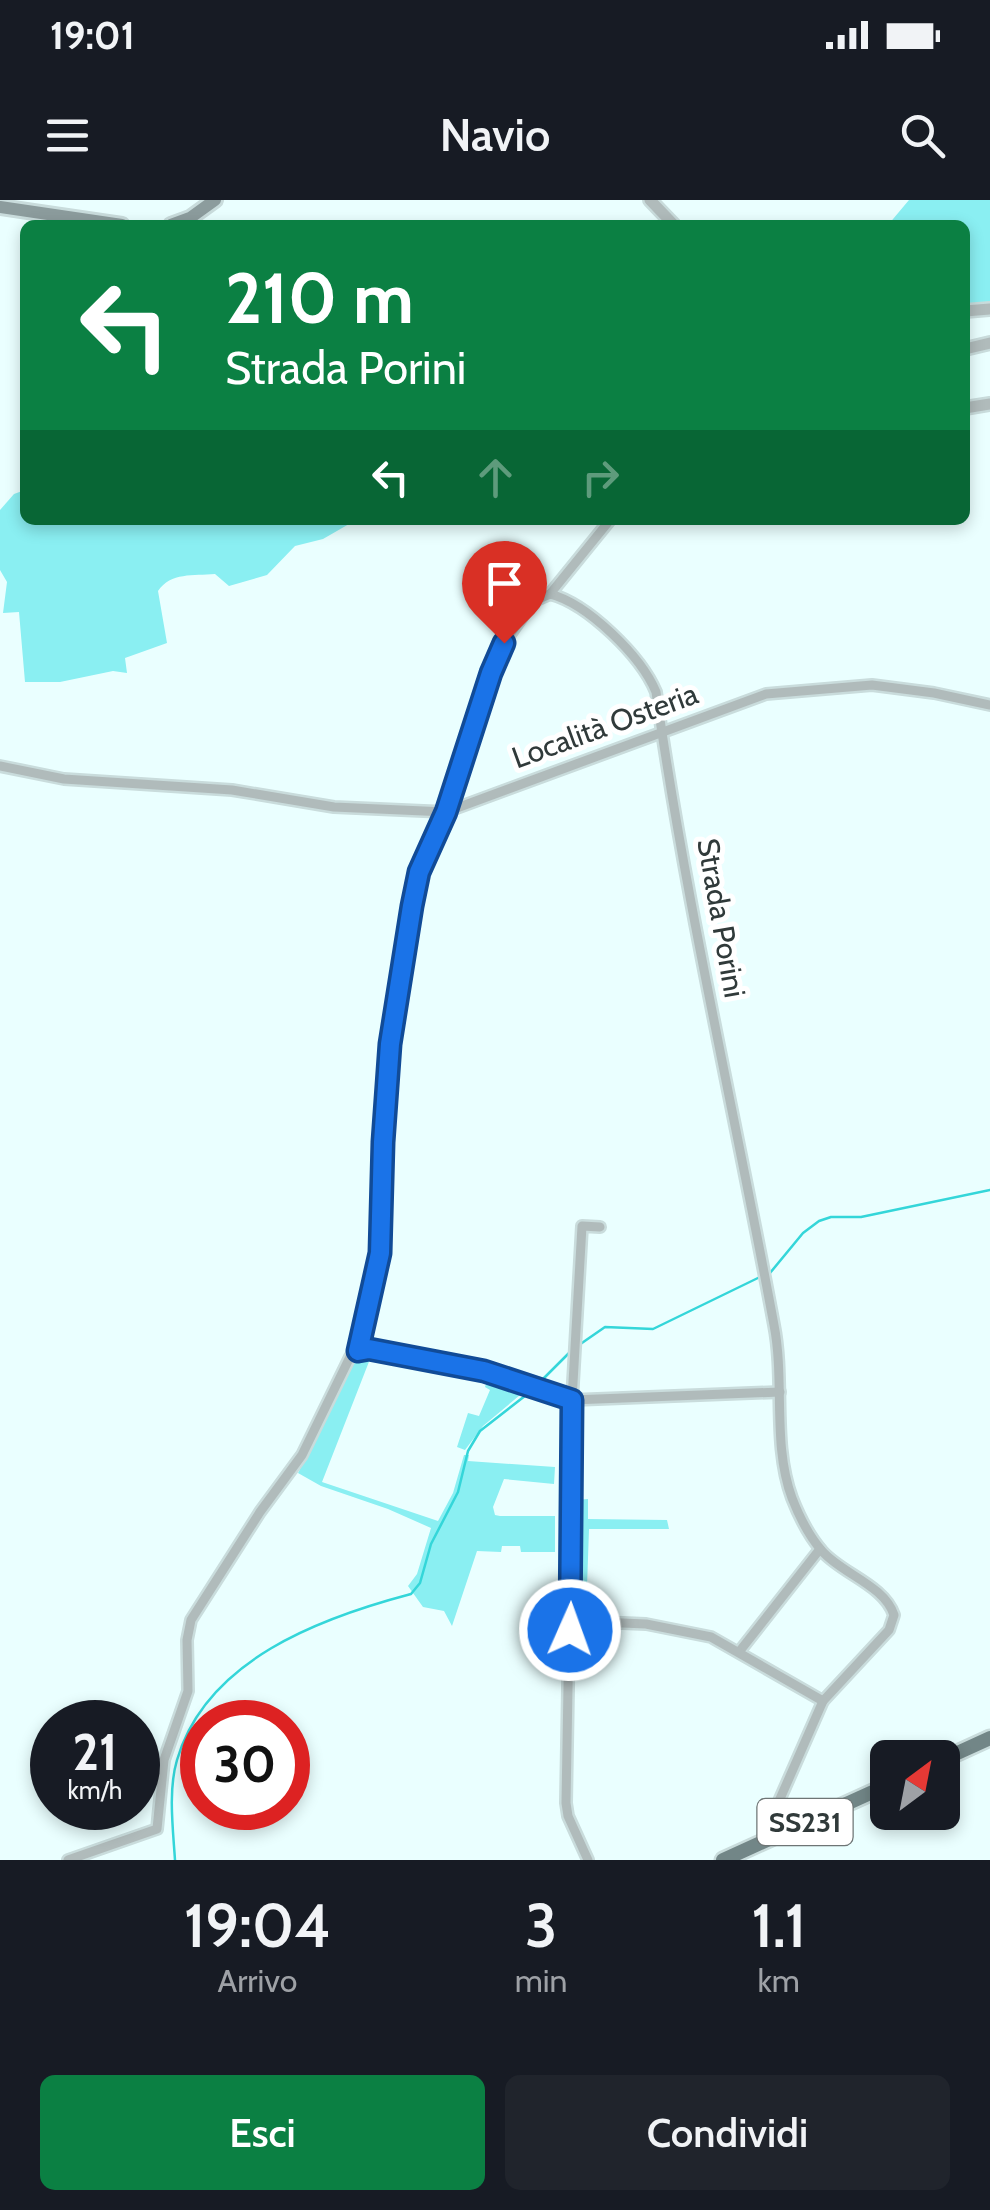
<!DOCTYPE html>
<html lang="it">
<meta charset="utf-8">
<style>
body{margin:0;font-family:Cabin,sans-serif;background:#20242c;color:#f1f3f6;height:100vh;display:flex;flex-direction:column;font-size:38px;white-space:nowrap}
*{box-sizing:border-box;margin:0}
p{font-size:32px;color:#9ea1a6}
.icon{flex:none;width:55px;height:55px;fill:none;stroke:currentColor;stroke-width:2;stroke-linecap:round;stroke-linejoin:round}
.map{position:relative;height:1660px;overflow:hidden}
.sheet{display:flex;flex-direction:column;background:#171b24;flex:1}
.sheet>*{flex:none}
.hud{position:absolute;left:20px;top:20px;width:950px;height:305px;border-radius:15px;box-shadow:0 5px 15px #0003;background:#0b8043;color:#fff;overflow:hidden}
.needle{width:65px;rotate:32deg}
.fabs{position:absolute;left:870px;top:1540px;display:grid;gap:20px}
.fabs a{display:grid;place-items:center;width:90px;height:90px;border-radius:15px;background:#171b24;box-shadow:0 5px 15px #0003;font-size:50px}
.speed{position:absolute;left:30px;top:1500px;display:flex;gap:20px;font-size:50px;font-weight:700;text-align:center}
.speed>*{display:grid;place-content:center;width:130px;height:130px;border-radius:50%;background:#171b24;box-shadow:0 5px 15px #0003;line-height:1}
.speed small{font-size:25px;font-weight:400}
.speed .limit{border:15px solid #d22;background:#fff;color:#111}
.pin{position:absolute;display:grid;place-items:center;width:85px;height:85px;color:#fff;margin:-102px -42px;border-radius:50% 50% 50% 0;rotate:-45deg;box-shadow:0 0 10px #0007}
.pin .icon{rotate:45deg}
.me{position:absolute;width:110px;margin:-55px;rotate:2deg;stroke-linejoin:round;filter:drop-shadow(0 0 8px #0008)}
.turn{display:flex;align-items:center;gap:35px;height:210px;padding:0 40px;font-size:45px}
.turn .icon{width:130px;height:130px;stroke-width:2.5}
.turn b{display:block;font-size:70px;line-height:85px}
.lanes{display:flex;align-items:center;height:95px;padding:0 40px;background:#0003;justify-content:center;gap:50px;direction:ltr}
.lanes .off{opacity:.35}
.eta{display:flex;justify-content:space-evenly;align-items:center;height:170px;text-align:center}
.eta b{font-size:60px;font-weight:600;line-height:70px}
.action{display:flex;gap:20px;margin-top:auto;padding:20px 40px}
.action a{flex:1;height:115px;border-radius:15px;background:#0b8043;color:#fff;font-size:40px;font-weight:600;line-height:115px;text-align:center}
.action a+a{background:#20242c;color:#f1f3f6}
.status{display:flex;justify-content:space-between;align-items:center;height:70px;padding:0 50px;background:#171b24;direction:ltr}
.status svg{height:28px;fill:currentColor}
header{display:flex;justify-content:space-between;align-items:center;height:130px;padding:0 40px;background:#171b24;font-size:45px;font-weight:600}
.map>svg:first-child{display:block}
.green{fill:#8aeff2}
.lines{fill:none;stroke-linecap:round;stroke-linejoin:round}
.stream{stroke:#34d6d9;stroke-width:2.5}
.minor-casing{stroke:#c9dcdc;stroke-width:14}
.tertiary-casing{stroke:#c9dcdc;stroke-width:16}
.secondary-casing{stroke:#c9dcdc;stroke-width:18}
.primary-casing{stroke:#c9dcdc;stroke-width:19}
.minor{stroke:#b0bbbb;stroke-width:9}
.tertiary{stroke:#b0bbbb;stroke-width:11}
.secondary{stroke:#8c9c9d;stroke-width:12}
.primary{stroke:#728687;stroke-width:14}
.route-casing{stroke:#114b97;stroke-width:25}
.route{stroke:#1a73e8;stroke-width:18}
.labels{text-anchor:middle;stroke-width:10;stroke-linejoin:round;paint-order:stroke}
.shield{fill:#fff;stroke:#6e7575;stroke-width:2.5}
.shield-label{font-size:28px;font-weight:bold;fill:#303a3a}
.street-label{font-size:30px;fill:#303a3a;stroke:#fff}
</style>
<div class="status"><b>19:01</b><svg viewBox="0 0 49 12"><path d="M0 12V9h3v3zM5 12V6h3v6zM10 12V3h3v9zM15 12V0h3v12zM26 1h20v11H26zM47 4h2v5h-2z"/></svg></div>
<header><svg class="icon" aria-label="menu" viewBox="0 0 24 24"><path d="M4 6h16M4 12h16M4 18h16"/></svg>Navio<svg class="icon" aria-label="search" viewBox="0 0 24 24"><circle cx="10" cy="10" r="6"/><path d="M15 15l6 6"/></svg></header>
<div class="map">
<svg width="990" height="1660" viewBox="0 0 990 1660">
<rect width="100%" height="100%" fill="#eaffff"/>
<g class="green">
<polygon points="909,0 990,0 990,104 965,108 965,25 888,25"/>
<path d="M25,290V320H356L323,339L295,346L267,375L229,386L215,374C193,376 171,372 158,391L167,443L125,458L127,473L113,471L60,482H25L19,412L3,413L7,382L0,370V310L14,294Z"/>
<polygon points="366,1154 372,1154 322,1282 438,1321 453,1293 464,1255 469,1255 468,1261 555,1267 554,1284 504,1279 493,1307 495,1315 500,1316 555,1316 555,1352 521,1352 520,1346 502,1346 501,1352 477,1351 452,1426 444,1411 423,1407 408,1386 417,1374 431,1328 388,1309 321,1286 298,1273 354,1160"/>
<polygon points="488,1178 526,1190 483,1226 465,1250 457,1247 468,1213 479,1216 490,1190 485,1187"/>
<polygon points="588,1299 588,1319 667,1320 669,1329 589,1329 586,1416 578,1416 574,1411 576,1300"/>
</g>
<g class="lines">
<g class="stream">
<polyline points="770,1073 803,1033 819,1021 831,1017 861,1017 990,990"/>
<polyline points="579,1145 605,1127 653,1129 762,1076"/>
<polyline points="536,1186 569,1153"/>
<path d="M175,1660C173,1629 168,1590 177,1560C206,1460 320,1418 411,1394L420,1383L431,1344L458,1292L468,1251L480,1231L530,1192"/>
</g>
<g class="minor-casing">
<g id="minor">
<path d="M550,394C588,404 641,456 656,492C686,704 735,914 774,1125C785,1181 772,1244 792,1298C799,1316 809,1336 822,1351C842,1374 884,1385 894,1415L889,1430L823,1501L761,1642"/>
<polyline points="550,394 610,320"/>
<polyline points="0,566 64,579 232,590 334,607 446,612 766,494 872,485 934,493 990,505"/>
<polyline points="358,1151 380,1053 383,942 390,844 419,672 446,612 491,473 504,443 527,410 536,400 550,394"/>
<polyline points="571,1424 572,1200 582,1026 600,1027"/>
<polyline points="739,1452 820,1349"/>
<polyline points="68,1660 157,1629 164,1560 188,1491 187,1440 191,1420 260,1312 302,1255 350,1157 369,1149 484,1171 572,1200 780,1192"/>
<polyline points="588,1660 568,1616 566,1603 569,1430 575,1421 646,1424 711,1437 823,1501"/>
</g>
</g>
<g class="tertiary-casing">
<g id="tertiary">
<polyline points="650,0 674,25"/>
<polyline points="965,111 990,109"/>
<polyline points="965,149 990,143"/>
<polyline points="965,208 990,204"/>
</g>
</g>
<g class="secondary-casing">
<g id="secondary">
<polyline points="0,7 122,25"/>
<polyline points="171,25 190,18 215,0"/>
</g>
</g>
<g class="primary-casing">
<g id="primary">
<polyline points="942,1560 990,1538"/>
<polyline points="723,1660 888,1585"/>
</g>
</g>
<use href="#minor" class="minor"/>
<use href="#tertiary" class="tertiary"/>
<use href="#secondary" class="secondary"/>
<use href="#primary" class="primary"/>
</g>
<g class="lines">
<g class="route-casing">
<polyline id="route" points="504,443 491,473 446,612 419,672 412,706 390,844 383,942 380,1053 358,1151 369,1149 484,1171 572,1200 570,1430"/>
</g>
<use href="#route" class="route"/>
</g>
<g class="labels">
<rect class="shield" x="757.5" y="1599" width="95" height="46" rx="8"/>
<g class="shield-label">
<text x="805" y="1632">SS231</text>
</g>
<g class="street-label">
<text transform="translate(605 526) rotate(-20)" y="10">Località Osteria</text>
<text transform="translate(721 718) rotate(80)" y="10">Strada Porini</text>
</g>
</g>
</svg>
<div class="fabs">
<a><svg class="needle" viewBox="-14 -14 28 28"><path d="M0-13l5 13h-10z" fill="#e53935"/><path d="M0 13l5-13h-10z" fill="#9ea1a6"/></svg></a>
</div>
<div class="speed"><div>21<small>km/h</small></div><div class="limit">30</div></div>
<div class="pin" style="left:504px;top:443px;background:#d93025"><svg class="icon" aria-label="arrive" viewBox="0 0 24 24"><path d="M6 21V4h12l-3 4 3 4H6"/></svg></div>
<svg class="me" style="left:570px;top:1430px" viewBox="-20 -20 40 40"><circle r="17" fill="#1a73e8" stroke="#fff" stroke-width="3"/><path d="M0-11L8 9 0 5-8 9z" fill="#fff"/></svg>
<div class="hud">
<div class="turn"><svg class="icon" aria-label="left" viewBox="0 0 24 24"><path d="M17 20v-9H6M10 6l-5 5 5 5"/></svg><div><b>210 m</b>Strada Porini</div></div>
<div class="lanes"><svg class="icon" aria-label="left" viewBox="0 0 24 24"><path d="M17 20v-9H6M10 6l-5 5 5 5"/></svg><svg class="icon off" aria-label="ahead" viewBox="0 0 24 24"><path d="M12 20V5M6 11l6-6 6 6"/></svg><svg class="icon off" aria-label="right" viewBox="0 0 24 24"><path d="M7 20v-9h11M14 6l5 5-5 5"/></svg></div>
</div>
</div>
<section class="sheet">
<div class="eta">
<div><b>19:04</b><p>Arrivo</p></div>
<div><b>3</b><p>min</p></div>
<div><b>1.1</b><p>km</p></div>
</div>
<div class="action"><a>Esci</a><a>Condividi</a></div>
</section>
